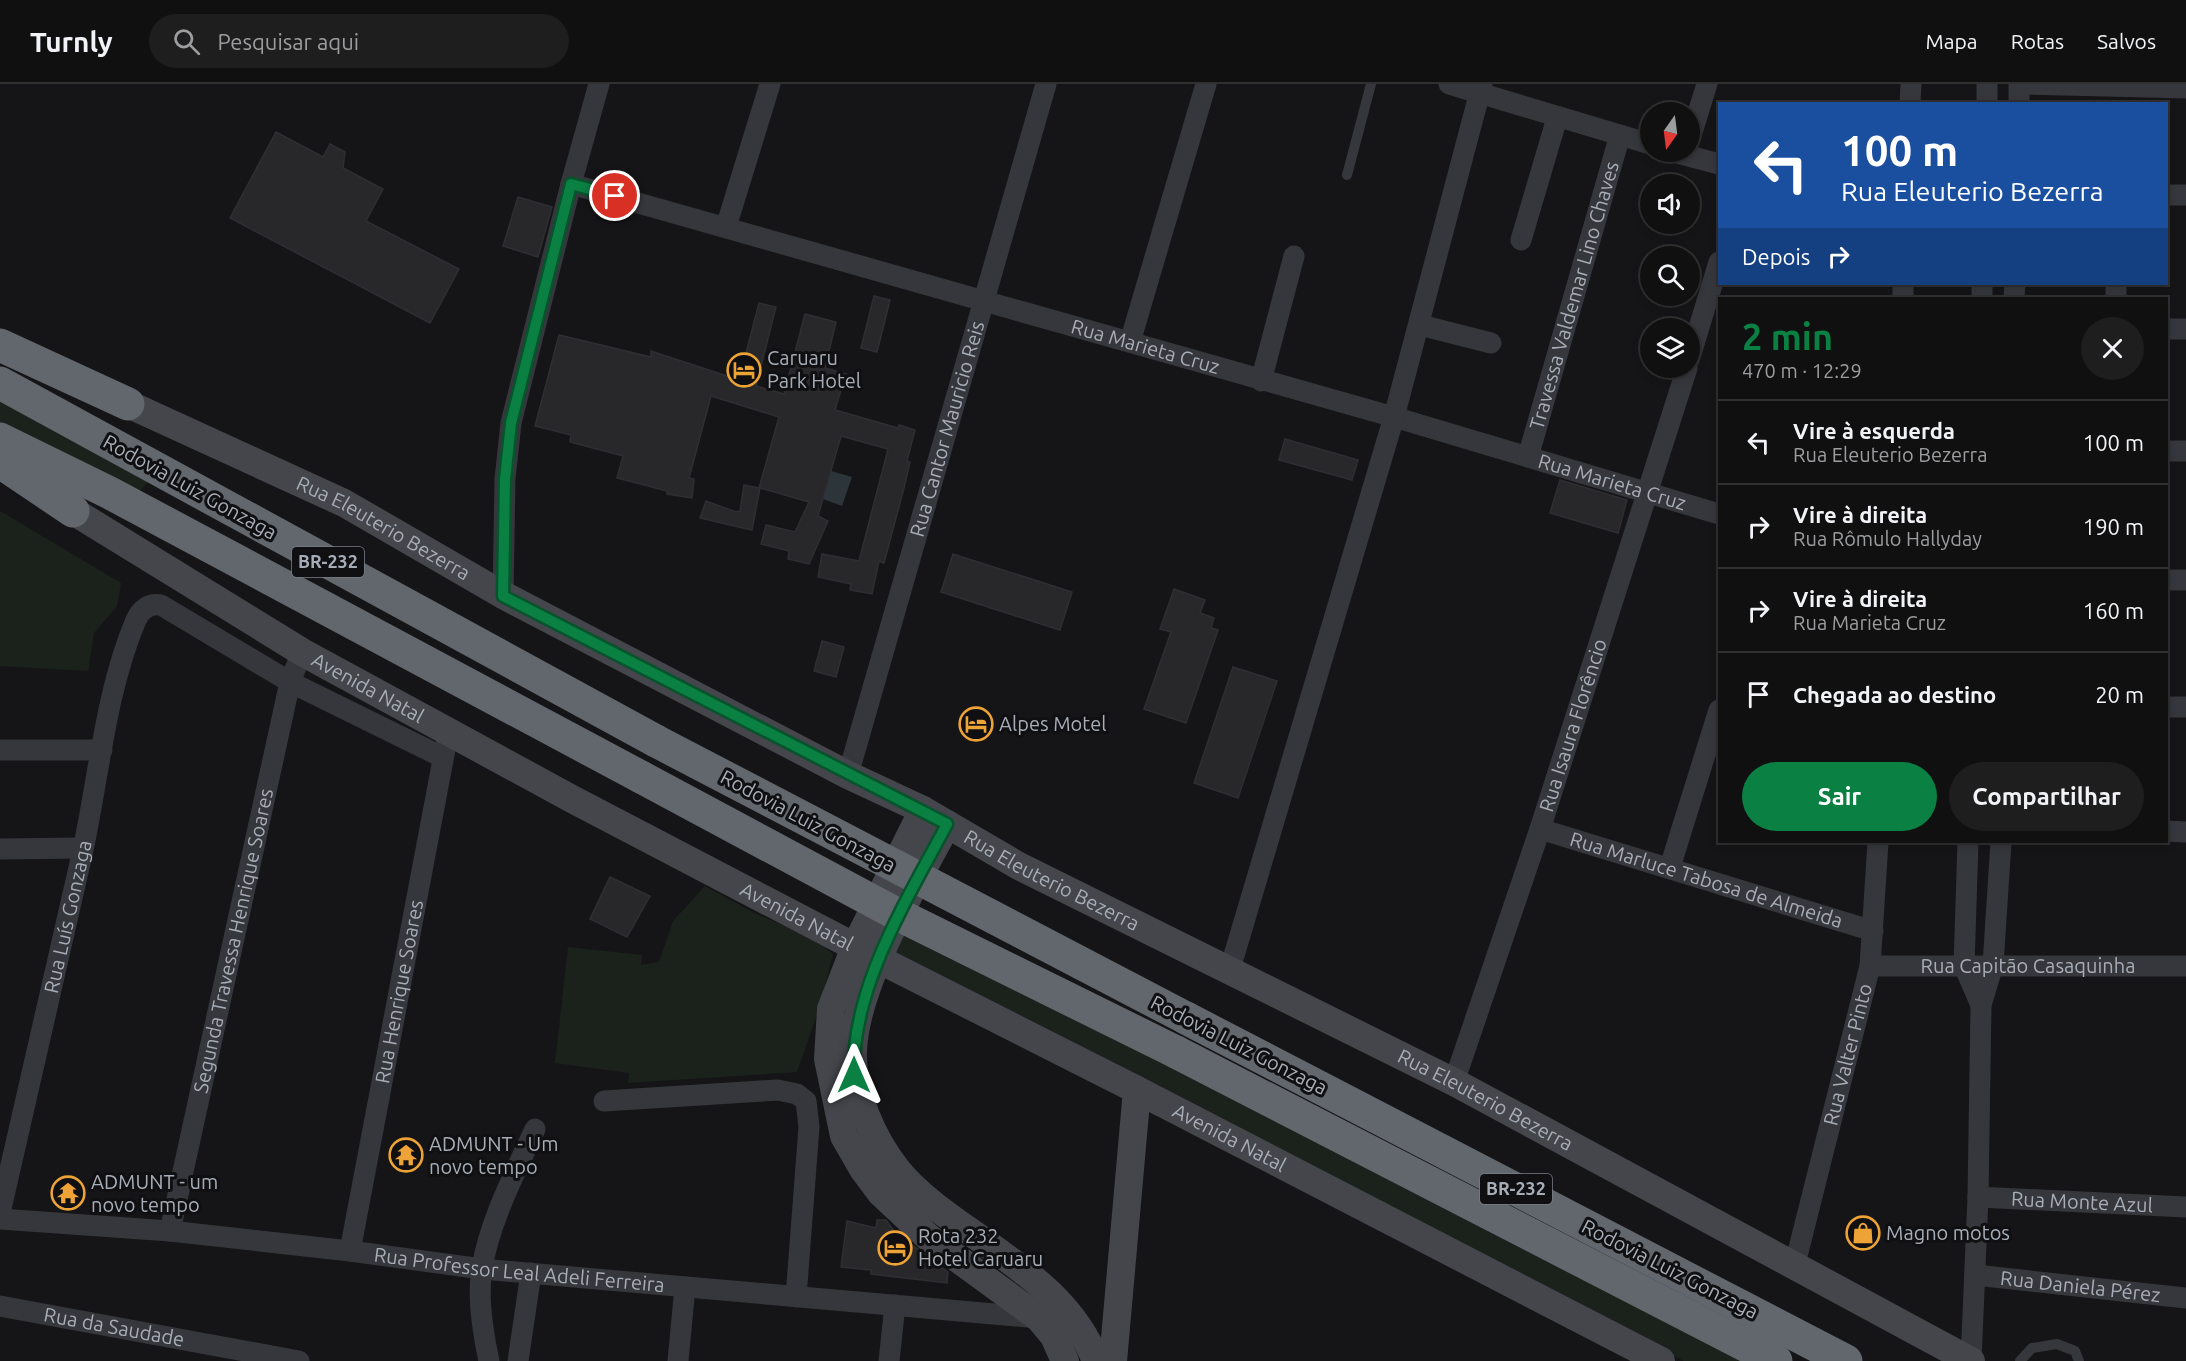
<!DOCTYPE html>
<html lang="pt">
<meta charset="utf-8">
<style>
body{margin:0;font-family:Ubuntu,sans-serif;background:#1e1e1f;color:#f1f3f6;height:100vh;display:flex;flex-direction:column;font-size:22px;white-space:nowrap}
*{box-sizing:border-box;margin:0}
p{font-size:20px;color:#9c9d9f}
.icon{flex:none;width:33px;height:33px;fill:none;stroke:currentColor;stroke-width:2;stroke-linecap:round;stroke-linejoin:round}
.map{position:relative;flex:1;overflow:hidden}
.sheet{position:absolute;left:1718px;top:213px;width:450px;height:546px;display:flex;flex-direction:column;background:#101011;border-radius:0px;box-shadow:0 3px 9px #0003,0 0 0 2px #303031}
.sheet>*{flex:none}
.guide{position:absolute;left:1718px;top:18px;width:450px;height:183px;border-radius:0px;box-shadow:0 3px 9px #0003,0 0 0 2px #303031;background:#1a4fa0;color:#fff;overflow:hidden}
.needle{width:39px;rotate:194deg}
.controls{position:absolute;left:1640px;top:18px;display:grid;gap:12px}
.controls a{display:grid;place-items:center;width:60px;height:60px;border-radius:50%;background:#101011;box-shadow:0 3px 9px #0003,0 0 0 2px #303031;font-size:30px}
.pin{position:absolute;display:grid;place-items:center;width:51px;height:51px;color:#fff;margin:-26px;border:3px solid #fff;border-radius:50%;box-shadow:0 2px 6px #0007}
.me{position:absolute;width:66px;margin:-33px;rotate:0deg;stroke-linejoin:round;filter:drop-shadow(0 0 4px #0008)}
.turn{display:flex;align-items:center;gap:21px;height:126px;padding:0 24px;font-size:27px}
.turn .icon{width:78px;height:78px;stroke-width:2.5}
.turn b{display:block;font-size:42px;line-height:51px}
.then{display:flex;align-items:center;height:57px;padding:0 24px;background:#0003;gap:12px;font-size:22px}
.round{display:grid;place-items:center;flex:none;width:63px;height:63px;border-radius:32px;background:#1e1e1f}
.headline{display:flex;align-items:center;justify-content:space-between;height:102px;padding:0 24px}
h1{font-size:36px;font-weight:600;line-height:45px;color:#0b8043}
.cta{display:flex;gap:12px;margin-top:auto;padding:12px 24px}
.cta a{flex:1;height:69px;border-radius:36px;background:#0b8043;color:#fff;font-size:24px;font-weight:600;line-height:69px;text-align:center}
.cta a+a{background:#1e1e1f;color:#f1f3f6}
ul{padding:0;list-style:none}
li{display:flex;align-items:center;gap:18px;height:84px;padding:0 24px;border-top:2px solid #303031}
li div{flex:1}
li b{display:block;font-size:22px}
li em{font-style:normal}
header{display:flex;align-items:center;gap:36px;box-sizing:border-box;height:84px;padding:0 30px;background:#101011;border-bottom:2px solid #303031}
header strong{font-size:28px}
nav{display:flex;gap:33px;margin-inline-start:auto;font-size:21px}
.search{width:420px;height:54px;background:#1e1e1f;display:flex;align-items:center;gap:15px;box-sizing:border-box;padding:0 21px;border-radius:33px;color:#9c9d9f;font-size:22px}
.map>svg:first-child{display:block}
.green{fill:#1b221c}
.water{fill:#2b353a}
.building{fill:#28282b;stroke:#2f2f33;stroke-width:1.5}
.lines{fill:none;stroke-linecap:round;stroke-linejoin:round}
.lane{stroke:#36373c;stroke-width:10}
.street{stroke:#36373c;stroke-width:21}
.secondary{stroke:#44464c;stroke-width:28}
.highway{stroke:#62666d;stroke-width:33}
.highway-bridge{stroke:#62666d;stroke-width:33}
.route-casing{stroke:#07532c;stroke-width:15}
.route{stroke:#0b8043;stroke-width:10}
.labels{text-anchor:middle;stroke-width:6;stroke-linejoin:round;paint-order:stroke}
.shield{fill:#101012;stroke:#7a7e86;stroke-width:1.5}
.shield-label{font-size:18px;font-weight:bold;fill:#a7adb7}
.street-label{font-size:20px;fill:#a7adb7;stroke:#101012}
.poi-label{font-size:20px;fill:#a7adb7;stroke:#101012;text-anchor:start}
</style>
<header>
<strong>Turnly</strong>
<div class="search"><svg class="icon" aria-label="search" viewBox="0 0 24 24"><circle cx="10" cy="10" r="6"/><path d="M15 15l6 6"/></svg>Pesquisar aqui</div>
<nav><a>Mapa</a><a>Rotas</a><a>Salvos</a></nav>
</header>
<div class="map">
<svg width="2186" height="1277" viewBox="0 0 2186 1277">
<rect width="100%" height="100%" fill="#151517"/>
<g class="green">
<polygon points="0,310 148,398 132,415 0,347"/>
<polygon points="0,427 121,499 117,522 94,549 88,587 0,582"/>
<polygon points="705,802 752,828 815,855 833,870 819,925 797,988 628,999 629,989 555,979 568,863 642,871 641,881 659,878 673,837"/>
<polygon points="908,831 1754,1277 1684,1277 1515,1188 892,873"/>
</g>
<polygon class="water" points="831,387 852,393 842,422 823,415"/>
<g class="building">
<polygon points="276,48 323,73 330,60 345,68 343,84 383,105 366,137 459,185 430,239 230,134"/>
<polygon points="518,113 552,123 538,173 503,162"/>
<polygon points="874,212 890,216 877,268 861,264"/>
<polygon points="759,219 776,223 756,302 784,310 805,230 836,238 825,284 846,290 835,326 898,344 899,341 915,346 907,377 910,378 904,404 884,479 879,477 872,510 850,506 851,500 818,493 822,470 859,477 888,365 841,352 818,432 828,437 809,480 788,475 789,467 761,460 766,441 795,448 809,418 760,404 752,446 700,434 706,417 736,428 740,427 744,401 759,404 779,333 711,312 689,394 694,395 692,414 667,410 667,407 617,394 623,372 570,358 571,351 535,342 559,251 651,273 651,267 739,296"/>
<polygon points="1285,355 1358,376 1352,396 1279,376"/>
<polygon points="1560,396 1627,416 1618,449 1550,429"/>
<polygon points="953,470 1072,508 1060,546 941,508"/>
<polygon points="1174,505 1205,516 1200,529 1214,534 1211,544 1218,546 1186,639 1144,625 1171,548 1160,545"/>
<polygon points="822,557 844,563 836,593 814,587"/>
<polygon points="1233,583 1277,597 1238,714 1194,699"/>
<polygon points="610,793 650,812 627,853 590,835"/>
<polygon points="877,1136 886,1136 894,1147 948,1188 947,1199 871,1190 871,1186 841,1183 847,1137 876,1144"/>
</g>
<g class="lines">
<g class="lane">
<polyline points="1347,91 1371,0"/>
<polyline points="2020,1277 2032,1264 2057,1260 2075,1267 2079,1277"/>
</g>
<g class="street">
<polyline points="1449,0 1650,60"/>
<polyline points="2025,0 2186,4"/>
<polyline points="1910,20 1911,0"/>
<polyline points="1987,20 1987,0"/>
<polyline points="2019,20 2019,0"/>
<polyline points="1689,58 1707,0"/>
<polyline points="1674,68 1719,80"/>
<path id="s1" d="M571,100L1394,333L1719,430"/>
<polyline points="2166,111 2186,111"/>
<polyline points="726,143 770,0"/>
<polyline points="1521,156 1557,34"/>
<polyline points="1903,214 1903,200"/>
<polyline points="1982,214 1982,200"/>
<polyline points="2014,214 2015,200"/>
<polyline points="2116,214 2116,200"/>
<polyline points="1420,241 1491,259"/>
<polyline points="2166,245 2186,245"/>
<polyline points="1130,258 1206,0"/>
<polyline points="1689,276 1719,178"/>
<polyline points="1261,297 1294,172"/>
<polyline points="2166,367 2186,367"/>
<path id="s2" d="M1528,373L1620,51"/>
<polyline points="2166,496 2186,496"/>
<polyline points="503,511 505,395 511,339 571,100 599,0"/>
<polyline points="2166,623 2186,623"/>
<polyline points="0,666 102,666"/>
<path id="s3" d="M848,691L1046,0"/>
<path id="s4" d="M1540,745L1873,847"/>
<polyline points="2166,747 2186,748"/>
<polyline points="1968,758 1964,882 1981,921"/>
<polyline points="0,765 83,764"/>
<polyline points="1670,783 1719,626"/>
<path id="s5" d="M1870,882H2186"/>
<polyline points="1230,885 1394,333 1482,0"/>
<path id="s6" d="M1454,998L1540,745L1687,284"/>
<polyline points="604,1017 778,1006 797,1010 806,1017 809,1043 796,1213"/>
<path id="s7" d="M1978,1113L2186,1123"/>
<path id="s8" d="M0,1129C28,1008 56,887 83,766C99,691 106,606 136,536C141,525 149,519 161,521L290,598L442,673"/>
<path id="s9" d="M0,1135L170,1147L350,1167L482,1185L1039,1234"/>
<path id="s10" d="M170,1147L290,598L302,568"/>
<path id="s11" d="M350,1167L446,660"/>
<path id="s12" d="M1795,1180L1870,882L1878,758"/>
<path id="s13" d="M1975,1191L2186,1214"/>
<path id="s14" d="M0,1222L299,1277"/>
<path d="M489,1277C483,1249 477,1213 482,1184C490,1136 515,1089 535,1045"/>
<polyline points="518,1277 531,1189"/>
<polyline points="678,1277 685,1203"/>
<polyline points="889,1277 895,1221"/>
<polyline points="1971,1277 1978,1113 1981,921 1993,881 2001,758"/>
</g>
<g class="secondary">
<path id="s15" d="M128,320L344,419L503,511L848,691L923,726L1017,781L1454,998L1971,1277"/>
<path id="s16" d="M73,427L302,568L572,715L880,876L1137,1006L1661,1277"/>
<polyline points="923,726 855,863 831,925 828,975 844,1052 863,1085 881,1109 928,1153 1039,1234 1054,1252 1065,1277"/>
<path d="M947,740C915,801 856,898 853,966C851,1007 873,1056 898,1087C922,1116 957,1138 986,1159C1031,1191 1076,1224 1096,1277"/>
<polyline points="1113,1277 1137,1006"/>
</g>
<g class="highway">
<polyline points="0,261 128,320"/>
<polyline points="0,299 656,657"/>
<polyline points="0,355 110,409 641,693"/>
<polyline points="0,378 73,427"/>
<polyline points="1186,934 1846,1277"/>
<polyline points="1176,968 1776,1277"/>
</g>
<g class="highway-bridge">
<polyline points="656,657 1186,934"/>
<polyline points="641,693 891,827 1176,968"/>
</g>
</g>
<g class="lines">
<g class="route-casing">
<path id="route" d="M615,112L571,100L511,339L505,395L503,512L947,740C907,816 851,904 854,991"/>
</g>
<use href="#route" class="route"/>
</g>
<defs>
<g id="hotel-ring" transform="scale(1.725)"><circle r="9.5" fill="#101012" stroke="#eea336" stroke-width="1.5"/><path d="M-6-4.5h1.5V1H6V5H4.5V3h-9V5H-6ZM-4 0a1.8 1.8 0 1 1 3.6 0ZM.5 0V-2.5h3Q6-2.5 6 0Z" fill="#eea336"/></g>
<g id="temple-ring" transform="scale(1.725)"><circle r="9.5" fill="#101012" stroke="#eea336" stroke-width="1.5"/><path d="M0-6L5-2H3V0L6.5 2.5H4V6H1.5V3h-3V6H-4V2.5H-6.5L-3 0V-2H-5Z" fill="#eea336"/></g>
<g id="shop-ring" transform="scale(1.725)"><circle r="9.5" fill="#101012" stroke="#eea336" stroke-width="1.5"/><path d="M-5-2.5h2.3a2.7 3.5 0 0 1 5.4 0H5L5.5 6h-11ZM-1.5-2.5h3a1.5 2.3 0 0 0-3 0Z" fill="#eea336"/></g>
</defs>
<g fill-rule="evenodd">
<use href="#hotel-ring" x="744" y="286"/>
<use href="#hotel-ring" x="976" y="640"/>
<use href="#temple-ring" x="406" y="1071"/>
<use href="#temple-ring" x="68" y="1109"/>
<use href="#shop-ring" x="1863" y="1149"/>
<use href="#hotel-ring" x="895" y="1164"/>
</g>
<g class="labels">
<g class="shield">
<rect x="292" y="463" width="72" height="30" rx="4.5"/>
<rect x="1480" y="1090" width="72" height="30" rx="4.5"/>
</g>
<g class="shield-label">
<text x="328" y="484">BR-232</text>
<text x="1516" y="1111">BR-232</text>
</g>
<g class="street-label">
<text dy="7" stroke="none"><textPath href="#s2" startOffset="168">Travessa Valdemar Lino Chaves</textPath></text>
<text dy="7" stroke="none"><textPath href="#s1" startOffset="597">Rua Marieta Cruz</textPath></text>
<text dy="7" stroke="none"><textPath href="#s3" startOffset="360">Rua Cantor Mauricio Reis</textPath></text>
<text dy="7" stroke="none"><textPath href="#s1" startOffset="1083">Rua Marieta Cruz</textPath></text>
<text transform="translate(190 403) rotate(29)" y="7">Rodovia Luiz Gonzaga</text>
<text dy="7" stroke="none"><textPath href="#s15" startOffset="284">Rua Eleuterio Bezerra</textPath></text>
<text dy="7" stroke="none"><textPath href="#s16" startOffset="344">Avenida Natal</textPath></text>
<text dy="7" stroke="none"><textPath href="#s6" startOffset="376">Rua Isaura Florêncio</textPath></text>
<text transform="translate(808 737) rotate(28)" y="7">Rodovia Luiz Gonzaga</text>
<text dy="7" stroke="none"><textPath href="#s15" startOffset="1040">Rua Eleuterio Bezerra</textPath></text>
<text dy="7" stroke="none"><textPath href="#s4" startOffset="174">Rua Marluce Tabosa de Almeida</textPath></text>
<text dy="7" stroke="none"><textPath href="#s8" startOffset="304">Rua Luís Gonzaga</textPath></text>
<text dy="7" stroke="none"><textPath href="#s16" startOffset="830">Avenida Natal</textPath></text>
<text dy="7" stroke="none"><textPath href="#s10" startOffset="297">Segunda Travessa Henrique Soares</textPath></text>
<text dy="7" stroke="none"><textPath href="#s5" startOffset="158">Rua Capitão Casaquinha</textPath></text>
<text dy="7" stroke="none"><textPath href="#s11" startOffset="264">Rua Henrique Soares</textPath></text>
<text transform="translate(1239 961) rotate(27)" y="7">Rodovia Luiz Gonzaga</text>
<text dy="7" stroke="none"><textPath href="#s12" startOffset="216">Rua Valter Pinto</textPath></text>
<text dy="7" stroke="none"><textPath href="#s15" startOffset="1526">Rua Eleuterio Bezerra</textPath></text>
<text dy="7" stroke="none"><textPath href="#s16" startOffset="1316">Avenida Natal</textPath></text>
<text dy="7" stroke="none"><textPath href="#s7" startOffset="104">Rua Monte Azul</textPath></text>
<text dy="7" stroke="none"><textPath href="#s9" startOffset="522">Rua Professor Leal Adeli Ferreira</textPath></text>
<text transform="translate(1670 1185) rotate(27)" y="7">Rodovia Luiz Gonzaga</text>
<text dy="7" stroke="none"><textPath href="#s13" startOffset="106">Rua Daniela Pérez</textPath></text>
<text dy="7" stroke="none"><textPath href="#s14" startOffset="116">Rua da Saudade</textPath></text>
</g>
<g class="poi-label">
<text x="767" y="281">Caruaru<tspan x="767" dy="23">Park Hotel</tspan></text>
<text x="999" y="647">Alpes Motel</text>
<text x="429" y="1067">ADMUNT - Um<tspan x="429" dy="23">novo tempo</tspan></text>
<text x="91" y="1105">ADMUNT - um<tspan x="91" dy="23">novo tempo</tspan></text>
<text x="1886" y="1156">Magno motos</text>
<text x="918" y="1159">Rota 232<tspan x="918" dy="23">Hotel Caruaru</tspan></text>
</g>
</g>
</svg>
<div class="controls">
<a><svg class="needle" viewBox="-14 -14 28 28"><path d="M0-13l5 13h-10z" fill="#e53935"/><path d="M0 13l5-13h-10z" fill="#9c9d9f"/></svg></a>
<a><svg class="icon" aria-label="sound" viewBox="0 0 24 24"><path d="M4 9h4l5-4v14l-5-4H4zM17 9q2 3 0 6"/></svg></a>
<a><svg class="icon" aria-label="search" viewBox="0 0 24 24"><circle cx="10" cy="10" r="6"/><path d="M15 15l6 6"/></svg></a>
<a><svg class="icon" aria-label="layers" viewBox="0 0 24 24"><path d="M12 4l9 5-9 5-9-5zM3 14l9 5 9-5"/></svg></a>
</div>
<div class="pin" style="left:615px;top:112px;background:#d93025"><svg class="icon" aria-label="arrive" viewBox="0 0 24 24"><path d="M6 21V4h12l-3 4 3 4H6"/></svg></div>
<svg class="me" style="left:854px;top:991px" viewBox="-20 -20 40 40"><path d="M0-17L14 15 0 8-14 15z" fill="#0b8043" stroke="#fff" stroke-width="4"/></svg>
<div class="guide">
<div class="turn"><svg class="icon" aria-label="left" viewBox="0 0 24 24"><path d="M17 20v-9H6M10 6l-5 5 5 5"/></svg><div><b>100 m</b>Rua Eleuterio Bezerra</div></div>
<div class="then">Depois<svg class="icon" aria-label="right" viewBox="0 0 24 24"><path d="M7 20v-9h11M14 6l5 5-5 5"/></svg></div>
</div>
<section class="sheet">
<div class="headline"><div><h1>2 min</h1><p>470 m · 12:29</p></div><a class="round"><svg class="icon" aria-label="close" viewBox="0 0 24 24"><path d="M6 6l12 12M18 6L6 18"/></svg></a></div>
<ul>
<li><svg class="icon" aria-label="left" viewBox="0 0 24 24"><path d="M17 20v-9H6M10 6l-5 5 5 5"/></svg><div><b>Vire à esquerda</b><p>Rua Eleuterio Bezerra</p></div><em>100 m</em></li>
<li><svg class="icon" aria-label="right" viewBox="0 0 24 24"><path d="M7 20v-9h11M14 6l5 5-5 5"/></svg><div><b>Vire à direita</b><p>Rua Rômulo Hallyday</p></div><em>190 m</em></li>
<li><svg class="icon" aria-label="right" viewBox="0 0 24 24"><path d="M7 20v-9h11M14 6l5 5-5 5"/></svg><div><b>Vire à direita</b><p>Rua Marieta Cruz</p></div><em>160 m</em></li>
<li><svg class="icon" aria-label="arrive" viewBox="0 0 24 24"><path d="M6 21V4h12l-3 4 3 4H6"/></svg><div><b>Chegada ao destino</b></div><em>20 m</em></li>
</ul>
<div class="cta"><a>Sair</a><a>Compartilhar</a></div>
</section>
</div>
